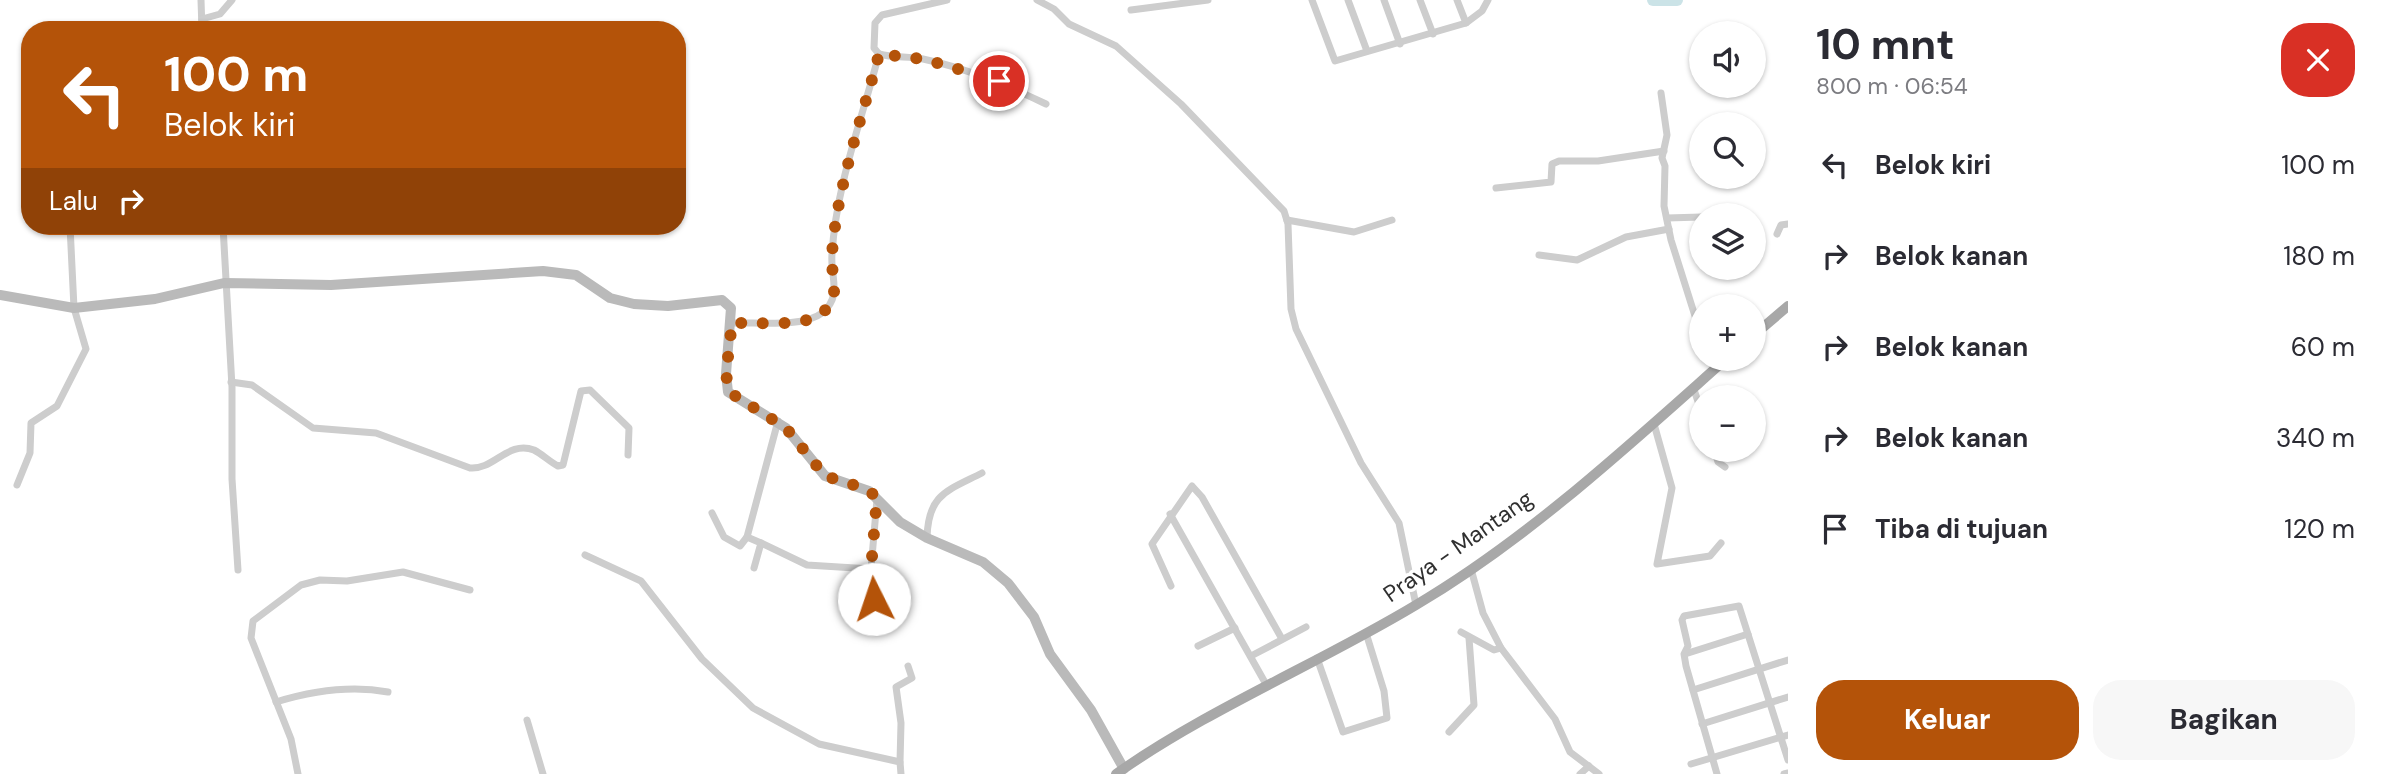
<!DOCTYPE html>
<html lang="id">
<meta charset="utf-8">
<style>
body{margin:0;font-family:"DM Sans",sans-serif;background:#f7f7f7;color:#2b2b33;height:100vh;display:flex;flex-direction:column;font-size:26px;white-space:nowrap}
*{box-sizing:border-box;margin:0}
p{font-size:23px;color:#7c7c81}
.icon{flex:none;width:38px;height:38px;fill:none;stroke:currentColor;stroke-width:2;stroke-linecap:round;stroke-linejoin:round}
.map{position:relative;flex:1;overflow:hidden}
.sheet{display:flex;flex-direction:column;background:#fff;width:595px}
.sheet>*{flex:none}
.hud{position:absolute;left:21px;top:21px;width:665px;height:214px;border-radius:28px;box-shadow:0 2px 5px #0004;background:#b45309;color:#fff;overflow:hidden}
.tools{position:absolute;left:1689px;top:21px;display:grid;gap:14px}
.tools a{display:grid;place-items:center;width:77px;height:77px;border-radius:50%;background:#fff;box-shadow:0 2px 5px #0004;font-size:35px}
.pin{position:absolute;display:grid;place-items:center;width:60px;height:60px;color:#fff;margin:-30px;border:4px solid #fff;border-radius:50%;box-shadow:0 2px 7px #0007}
.me{position:absolute;width:77px;margin:-38px;rotate:356deg;stroke-linejoin:round;filter:drop-shadow(0 0 5px #0008)}
.turn{display:flex;align-items:center;gap:24px;height:147px;padding:0 28px;font-size:32px}
.turn .icon{width:91px;height:91px;stroke-width:2.5}
.turn b{display:block;font-size:49px;line-height:60px}
.then{display:flex;align-items:center;height:66px;padding:0 28px;background:#0003;gap:14px;font-size:26px}
.round{display:grid;place-items:center;flex:none;width:74px;height:74px;border-radius:28px;background:#f7f7f7}
.overview{display:flex;align-items:center;justify-content:space-between;height:119px;padding:0 28px}
h1{font-size:42px;font-weight:700;line-height:52px}
.button{display:flex;gap:14px;margin-top:auto;padding:14px 28px}
.button a{flex:1;height:80px;border-radius:28px;background:#b45309;color:#fff;font-size:28px;font-weight:700;line-height:80px;text-align:center}
.button a+a{background:#f7f7f7;color:#2b2b33}
ul{padding:0;list-style:none}
li{display:flex;align-items:center;gap:21px;height:91px;padding:0 28px}
li div{flex:1}
li b{display:block;font-size:26px}
li em{font-style:normal}
main{display:flex;flex:1;min-height:0}
.map>svg:first-child{display:block}
.lines{fill:none;stroke-linecap:round;stroke-linejoin:round}
.river{stroke:#cbe3e7;stroke-width:12}
.street{stroke:#cdcdcd;stroke-width:7}
.secondary{stroke:#bababa;stroke-width:10}
.primary{stroke:#a8a8a8;stroke-width:10}
.route{stroke:#b45309;stroke-width:12;stroke-dasharray:0 21.6}
.labels{text-anchor:middle;stroke-width:7;stroke-linejoin:round;paint-order:stroke}
.street-label{font-size:23px;fill:#303030;stroke:#fff}
</style>
<main>
<div class="map">
<svg width="1788" height="774" viewBox="0 0 1788 774">
<rect width="100%" height="100%" fill="#fff"/>
<g class="lines">
<polyline class="river" points="1653,0 1677,0"/>
<g class="street">
<polyline points="201,0 202,30"/>
<polyline points="1037,0 1054,9 1069,24 1116,46 1181,104 1284,211 1288,224 1291,309 1296,329 1361,463 1399,523 1416,605"/>
<polyline points="1312,0 1335,61 1466,23 1482,11 1488,0"/>
<polyline points="1348,0 1367,51"/>
<polyline points="1384,0 1400,44"/>
<polyline points="1420,0 1433,34"/>
<polyline points="1457,0 1466,23"/>
<polyline points="1131,10 1208,0"/>
<polyline points="202,19 220,14 232,0"/>
<path d="M879,54C894,58 908,56 923,59C966,68 1006,85 1046,104"/>
<polyline points="1661,93 1667,135 1662,158 1665,166 1664,206 1671,240 1701,335"/>
<polyline points="1496,188 1551,182 1552,164 1559,161 1598,161 1664,151"/>
<polyline points="1667,218 1701,217"/>
<polyline points="1287,220 1354,232 1392,220"/>
<polyline points="223,226 232,387 232,479 238,570"/>
<polyline points="1777,234 1781,225 1788,224"/>
<polyline points="1539,255 1577,260 1626,237 1669,229"/>
<path d="M732,323C756,322 803,328 822,313C843,296 830,277 832,254C836,186 862,119 879,54L874,48L875,23L882,15L947,0"/>
<path d="M231,382L252,385L313,428L376,433L470,468C494,470 508,440 534,450C542,454 550,462 558,466L563,465L581,391L590,390L629,428L628,455"/>
<polyline points="1693,387 1701,410"/>
<polyline points="1654,424 1672,488 1657,564 1710,556 1721,543"/>
<polyline points="1714,450 1718,462 1725,467"/>
<polyline points="17,485 30,453 31,423 57,406 86,349 74,308 70,226"/>
<polyline points="712,513 724,537 740,546 747,537"/>
<polyline points="1170,514 1267,686"/>
<path d="M927,538C928,494 947,491 982,473"/>
<polyline points="761,543 807,565 871,569"/>
<polyline points="585,555 641,581 702,659 753,708 819,744 900,762 901,774"/>
<polyline points="754,568 761,543 747,537 778,421"/>
<polyline points="1471,569 1483,613 1501,648 1555,719 1570,752 1599,774"/>
<polyline points="872,581 902,587"/>
<polyline points="1171,586 1152,544 1192,486 1202,497 1282,639"/>
<polyline points="874,599 871,569 877,499"/>
<polyline points="1461,632 1494,650 1501,648"/>
<polyline points="1198,646 1235,628"/>
<polyline points="1685,654 1748,634"/>
<polyline points="1251,656 1306,627"/>
<polyline points="1317,658 1343,732 1387,718 1384,691 1366,633"/>
<polyline points="1693,690 1788,660"/>
<path d="M276,702C312,691 350,685 388,692"/>
<polyline points="527,720 543,774"/>
<polyline points="1702,724 1788,697"/>
<polyline points="1449,732 1474,705 1469,638"/>
<polyline points="900,762 901,723 896,687 912,678 908,666"/>
<polyline points="1691,764 1788,735"/>
<polyline points="298,774 291,739 251,638 253,621 301,585 320,580 347,581 403,572 470,590"/>
<polyline points="1580,774 1589,766"/>
<polyline points="1717,774 1686,666 1684,654 1688,646 1682,620 1684,616 1739,606 1788,760"/>
<polyline points="1784,774 1788,773"/>
</g>
<polyline class="secondary" points="0,295 74,308 155,299 224,283 331,285 543,271 576,275 610,298 634,304 668,306 722,300 731,308 726,374 728,392 786,428 825,476 869,491 900,522 927,538 983,562 1008,583 1034,617 1050,654 1091,710 1124,769"/>
<g class="primary">
<polyline points="1754,335 1788,306"/>
<path d="M1116,774C1210,708 1318,664 1416,605C1529,538 1628,446 1726,359"/>
</g>
</g>
<g class="lines">
<path class="route" d="M874,599L871,569L877,497L864,488L825,476L786,428L729,392L726,374L732,323C756,322 804,328 822,313C843,296 830,277 832,254C837,186 862,119 879,54L924,59L999,81"/>
</g>
<g class="labels">
<g class="street-label">
<text transform="translate(1458 546) rotate(-35)" y="8">Praya - Mantang</text>
</g>
</g>
</svg>
<div class="tools">
<a><svg class="icon" aria-label="sound" viewBox="0 0 24 24"><path d="M4 9h4l5-4v14l-5-4H4zM17 9q2 3 0 6"/></svg></a>
<a><svg class="icon" aria-label="search" viewBox="0 0 24 24"><circle cx="10" cy="10" r="6"/><path d="M15 15l6 6"/></svg></a>
<a><svg class="icon" aria-label="layers" viewBox="0 0 24 24"><path d="M12 4l9 5-9 5-9-5zM3 14l9 5 9-5"/></svg></a>
<a>+</a>
<a>−</a>
</div>
<div class="pin" style="left:999px;top:81px;background:#d93025"><svg class="icon" aria-label="arrive" viewBox="0 0 24 24"><path d="M6 21V4h12l-3 4 3 4H6"/></svg></div>
<svg class="me" style="left:874px;top:599px" viewBox="-20 -20 40 40"><circle r="19" fill="#fff"/><path d="M0-13L10 11 0 6-10 11z" fill="#b45309"/></svg>
<div class="hud">
<div class="turn"><svg class="icon" aria-label="left" viewBox="0 0 24 24"><path d="M17 20v-9H6M10 6l-5 5 5 5"/></svg><div><b>100 m</b>Belok kiri</div></div>
<div class="then">Lalu<svg class="icon" aria-label="right" viewBox="0 0 24 24"><path d="M7 20v-9h11M14 6l5 5-5 5"/></svg></div>
</div>
</div>
<section class="sheet">
<div class="overview"><div><h1>10 mnt</h1><p>800 m · 06:54</p></div><a class="round" style="background:#d93025;color:#fff"><svg class="icon" aria-label="close" viewBox="0 0 24 24"><path d="M6 6l12 12M18 6L6 18"/></svg></a></div>
<ul>
<li><svg class="icon" aria-label="left" viewBox="0 0 24 24"><path d="M17 20v-9H6M10 6l-5 5 5 5"/></svg><div><b>Belok kiri</b></div><em>100 m</em></li>
<li><svg class="icon" aria-label="right" viewBox="0 0 24 24"><path d="M7 20v-9h11M14 6l5 5-5 5"/></svg><div><b>Belok kanan</b></div><em>180 m</em></li>
<li><svg class="icon" aria-label="right" viewBox="0 0 24 24"><path d="M7 20v-9h11M14 6l5 5-5 5"/></svg><div><b>Belok kanan</b></div><em>60 m</em></li>
<li><svg class="icon" aria-label="right" viewBox="0 0 24 24"><path d="M7 20v-9h11M14 6l5 5-5 5"/></svg><div><b>Belok kanan</b></div><em>340 m</em></li>
<li><svg class="icon" aria-label="arrive" viewBox="0 0 24 24"><path d="M6 21V4h12l-3 4 3 4H6"/></svg><div><b>Tiba di tujuan</b></div><em>120 m</em></li>
</ul>
<div class="button"><a>Keluar</a><a>Bagikan</a></div>
</section>
</main>
